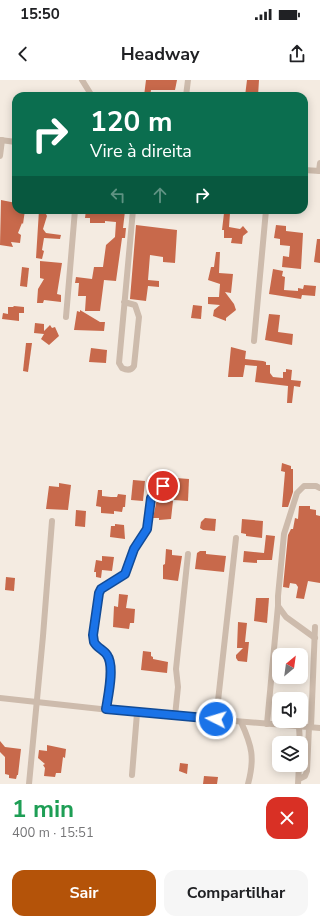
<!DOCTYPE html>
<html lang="pt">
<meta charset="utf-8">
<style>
body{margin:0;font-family:"Nunito Sans",sans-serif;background:#f6f6f6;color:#202124;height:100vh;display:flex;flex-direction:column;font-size:15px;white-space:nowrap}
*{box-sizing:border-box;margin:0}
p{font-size:13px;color:#757577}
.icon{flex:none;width:22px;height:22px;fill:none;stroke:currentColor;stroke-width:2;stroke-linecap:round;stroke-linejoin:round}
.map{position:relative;height:704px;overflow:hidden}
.drawer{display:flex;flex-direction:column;background:#fff;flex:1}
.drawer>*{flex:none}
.hud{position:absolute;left:12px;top:12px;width:296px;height:122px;border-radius:12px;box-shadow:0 2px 10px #0003;background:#0b6e4f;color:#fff;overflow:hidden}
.needle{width:26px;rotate:29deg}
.buttons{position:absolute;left:272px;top:568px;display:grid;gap:8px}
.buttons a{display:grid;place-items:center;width:36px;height:36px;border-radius:8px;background:#fff;box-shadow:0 2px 10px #0003;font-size:20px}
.pin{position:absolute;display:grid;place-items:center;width:34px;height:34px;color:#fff;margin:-17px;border:2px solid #fff;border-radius:50%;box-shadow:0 1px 4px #0007}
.me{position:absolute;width:44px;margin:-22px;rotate:275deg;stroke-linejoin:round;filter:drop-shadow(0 0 3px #0008)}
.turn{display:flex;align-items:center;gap:14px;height:84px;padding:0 12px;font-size:18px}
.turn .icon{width:52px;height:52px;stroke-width:2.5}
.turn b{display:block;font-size:28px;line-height:34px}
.lanes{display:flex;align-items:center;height:38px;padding:0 12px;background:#0003;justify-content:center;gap:20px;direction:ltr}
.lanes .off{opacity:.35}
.round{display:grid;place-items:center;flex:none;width:42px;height:42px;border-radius:12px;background:#f6f6f6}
.head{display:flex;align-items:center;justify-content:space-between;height:68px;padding:0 12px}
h1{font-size:24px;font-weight:700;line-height:30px;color:#1e9e55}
.primary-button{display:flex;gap:8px;margin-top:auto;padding:8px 12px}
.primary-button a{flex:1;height:46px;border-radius:12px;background:#b45309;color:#fff;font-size:16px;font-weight:700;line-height:46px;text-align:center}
.primary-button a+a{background:#f6f6f6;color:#202124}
.status{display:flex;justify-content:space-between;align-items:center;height:28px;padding:0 20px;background:#fff;direction:ltr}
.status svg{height:11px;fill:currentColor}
header{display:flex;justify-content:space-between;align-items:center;height:52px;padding:0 12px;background:#fff;font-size:18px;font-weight:700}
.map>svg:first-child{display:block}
.building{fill:#c8694b}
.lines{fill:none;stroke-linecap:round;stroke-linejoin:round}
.minor{stroke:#cdbbac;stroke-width:6}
.route-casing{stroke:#114b97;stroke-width:10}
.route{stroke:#1a73e8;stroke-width:7}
</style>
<div class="status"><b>15:50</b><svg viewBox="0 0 49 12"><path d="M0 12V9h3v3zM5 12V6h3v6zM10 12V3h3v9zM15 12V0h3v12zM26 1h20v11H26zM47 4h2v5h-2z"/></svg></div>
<header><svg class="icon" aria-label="back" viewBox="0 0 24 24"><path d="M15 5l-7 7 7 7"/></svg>Headway<svg class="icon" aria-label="share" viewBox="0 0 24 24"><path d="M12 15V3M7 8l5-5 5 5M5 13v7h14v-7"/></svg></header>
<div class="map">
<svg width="320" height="704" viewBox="0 0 320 704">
<rect width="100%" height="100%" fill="#f4ebe1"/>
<g class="building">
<polygon points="146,0 177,0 175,10 151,10 150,16 144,16"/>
<polygon points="247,0 259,0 258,16 245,16"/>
<polygon points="1,120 16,123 16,130 25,130 23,144 22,143 18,153 21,155 20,163 11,162 13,167 0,165"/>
<polygon points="39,130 44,130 47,136 43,149 46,153 61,155 60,159 44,158 42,170 44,171 42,179 36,178"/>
<polygon points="86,130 125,131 123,148 126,148 125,158 122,158 116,201 104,200 100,231 85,231 86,216 78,216 79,203 75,203 76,197 92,199 94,187 103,187 106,165 115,157 116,142 105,141 105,143 90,143 90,138 85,138"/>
<polygon points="224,133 230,133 229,147 240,149 243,146 248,152 243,156 242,164 231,163 232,158 224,158 224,150 222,150"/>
<polygon points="136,145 177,150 175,183 163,182 163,177 150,175 148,200 159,201 159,207 148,206 146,221 130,219"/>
<polygon points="276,145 286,146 286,151 303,153 301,189 282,187 283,176 289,177 290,166 280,165 280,159 274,158"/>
<polygon points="317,159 320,159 320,183 314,182"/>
<polygon points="216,172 220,172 219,193 233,194 231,213 225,212 234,224 236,230 226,238 226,241 213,236 214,230 220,225 208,224 208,217 219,217 220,204 208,200 211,187 214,187"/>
<polygon points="40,181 62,183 57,214 61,215 61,222 44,220 43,223 37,223 38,209 44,199 40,198"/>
<polygon points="22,187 29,188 27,207 20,206"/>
<polygon points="273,189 283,191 282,196 285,197 284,210 298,211 298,208 303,209 304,205 316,206 315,216 302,215 301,219 269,214"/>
<polygon points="193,225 202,226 201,239 191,238"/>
<polygon points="14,226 24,227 24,233 19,233 19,241 2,239 3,233 8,234 8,227 13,227"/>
<polygon points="80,230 100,242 105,242 104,251 74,250 77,231 80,232"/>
<polygon points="269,234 280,235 278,252 293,254 292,265 265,260"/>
<polygon points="35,243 44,244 44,251 50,245 52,248 55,247 59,256 49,265 41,259 44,254 34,253"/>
<polygon points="26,263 32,263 28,292 23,291"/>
<polygon points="231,267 246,271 245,279 263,281 266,282 266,285 270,285 270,293 273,297 283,298 283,292 286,292 286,289 292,290 291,300 301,301 300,307 294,306 292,323 287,323 288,306 255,302 257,286 245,285 243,297 228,297"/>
<polygon points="91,268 107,270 106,283 89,282"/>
<polygon points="282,383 291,386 291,389 293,389 293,412 288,427 282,427 285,392 281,391"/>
<polygon points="176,398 189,399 188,421 174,420"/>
<polygon points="133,400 145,401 143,421 131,420"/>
<polygon points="59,403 71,405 68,430 46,429 49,406 59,407"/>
<polygon points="98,410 102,410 102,416 111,417 117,417 118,414 126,415 125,427 123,427 122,432 114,431 114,434 101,433 101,427 96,426"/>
<polygon points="157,419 173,421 171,439 159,440 159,438 153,438"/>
<polygon points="299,426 310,426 310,429 316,430 316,435 320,436 320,503 308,501 304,519 296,518 298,507 296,504 290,503 289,508 283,507 288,455 291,449 293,449 295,438 298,439"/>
<polygon points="76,430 86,431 85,447 75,446"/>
<polygon points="205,438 216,439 215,451 203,450 200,448 201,442"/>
<polygon points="242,439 263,441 262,458 246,456 246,454 241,453"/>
<polygon points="115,444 124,445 125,459 110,457 111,446 115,446"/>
<polygon points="266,455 275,456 272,480 257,480 257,483 243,482 244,471 264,473"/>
<polygon points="166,469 172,470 172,475 182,476 178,501 163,499 163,485 165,484"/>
<polygon points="200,471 206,471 206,474 226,476 224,492 195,489 197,473"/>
<polygon points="102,476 114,477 112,491 102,490 101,498 96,497 96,492 94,492 96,480 102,481"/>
<polygon points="6,497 15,498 14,511 5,510"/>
<polygon points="119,514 128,515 126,528 135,529 134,543 130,543 129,549 113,547 114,526 118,527"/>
<polygon points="256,518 269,518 267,543 254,541"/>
<polygon points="238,542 247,543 245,562 249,562 247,582 238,581 236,578 236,575 243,568 237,568"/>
<polygon points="143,571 151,572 151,576 153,577 153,579 168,582 167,593 141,590"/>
<polygon points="0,661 5,667 21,669 18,695 17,695 16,699 9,698 9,695 5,694 5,677 0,672"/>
<polygon points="47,665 66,669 65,678 63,677 61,693 56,693 55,697 44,696 45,688 43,685 45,684 38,678 39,670 47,671"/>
<polygon points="180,683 188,684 187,694 179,691"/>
<polygon points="204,696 218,697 217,704 203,704"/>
</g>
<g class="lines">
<g class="minor">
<polyline points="82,0 92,16"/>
<polyline points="186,16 188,0"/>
<polyline points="0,60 16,62"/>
<polyline points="0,76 2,60"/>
<polyline points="304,90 320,91"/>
<polyline points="319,91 320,83"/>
<path d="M124,222L135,225L139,237L134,286C131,291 126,290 122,288L119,283L133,130"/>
<polyline points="66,237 75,130"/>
<polyline points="254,261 266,130"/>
<polyline points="315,558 286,537 278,526 278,516 284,454 297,413 304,406 316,406 320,408"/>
<polyline points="0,618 137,633 320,648"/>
<path d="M106,629C108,616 115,586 108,575C104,570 97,568 94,562L93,555L99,513L101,509L125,494L134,469L147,449L151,418L163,406"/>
<polyline points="175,636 178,607 176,589 188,474"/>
<polyline points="216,639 236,458"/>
<path d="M241,642C252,666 255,678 248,704"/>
<polyline points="267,644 278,526"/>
<polyline points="299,647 300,663"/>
<polyline points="311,647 315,547"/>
<polyline points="132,695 137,633"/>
<polyline points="299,699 305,696 307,691 309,647"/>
<polyline points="29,704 43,556 52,441"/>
<polyline points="298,704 299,685"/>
</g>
</g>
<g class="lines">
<g class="route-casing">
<path id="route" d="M163,406L151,418L147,449L134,469L125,494L101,509L99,513L93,555L94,562C97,568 104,570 107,575C115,586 108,616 106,629L216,639"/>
</g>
<use href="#route" class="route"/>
</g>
</svg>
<div class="buttons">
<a><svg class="needle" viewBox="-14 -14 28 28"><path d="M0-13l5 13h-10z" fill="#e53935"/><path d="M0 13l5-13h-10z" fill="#757577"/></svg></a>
<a><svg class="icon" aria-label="sound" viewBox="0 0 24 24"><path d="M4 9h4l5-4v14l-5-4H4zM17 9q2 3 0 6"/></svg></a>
<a><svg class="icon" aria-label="layers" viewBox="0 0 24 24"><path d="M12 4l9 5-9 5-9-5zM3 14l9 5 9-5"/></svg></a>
</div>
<div class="pin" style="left:163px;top:406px;background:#d93025"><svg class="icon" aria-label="arrive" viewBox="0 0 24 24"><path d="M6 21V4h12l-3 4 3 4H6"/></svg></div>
<svg class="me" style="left:216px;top:639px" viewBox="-20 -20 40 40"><circle r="17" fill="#1a73e8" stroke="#fff" stroke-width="3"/><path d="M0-11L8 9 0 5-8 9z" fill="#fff"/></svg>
<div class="hud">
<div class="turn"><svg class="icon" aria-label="right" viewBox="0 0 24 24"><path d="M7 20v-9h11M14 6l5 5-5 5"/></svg><div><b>120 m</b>Vire à direita</div></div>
<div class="lanes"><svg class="icon off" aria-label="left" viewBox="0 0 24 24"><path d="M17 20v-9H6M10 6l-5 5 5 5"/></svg><svg class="icon off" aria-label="ahead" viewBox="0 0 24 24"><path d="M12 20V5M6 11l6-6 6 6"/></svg><svg class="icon" aria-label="right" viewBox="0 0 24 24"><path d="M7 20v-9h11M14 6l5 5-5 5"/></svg></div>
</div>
</div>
<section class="drawer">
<div class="head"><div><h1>1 min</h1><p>400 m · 15:51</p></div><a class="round" style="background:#d93025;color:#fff"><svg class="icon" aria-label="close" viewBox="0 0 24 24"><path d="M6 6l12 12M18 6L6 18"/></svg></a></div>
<div class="primary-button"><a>Sair</a><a>Compartilhar</a></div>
</section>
